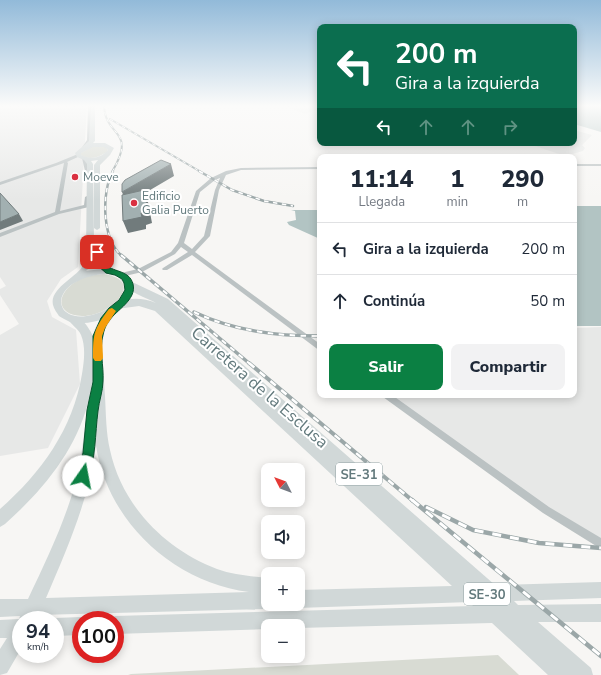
<!DOCTYPE html>
<html lang="es">
<meta charset="utf-8">
<style>
body{margin:0;font-family:"Nunito Sans",sans-serif;background:#f2f2f3;color:#1f2937;height:100vh;display:flex;flex-direction:column;font-size:15px;white-space:nowrap}
*{box-sizing:border-box;margin:0}
p{font-size:13px;color:#747a83}
.icon{flex:none;width:22px;height:22px;fill:none;stroke:currentColor;stroke-width:2;stroke-linecap:round;stroke-linejoin:round}
.map{position:relative;flex:1;overflow:hidden}
.sheet{position:absolute;left:317px;top:154px;width:260px;height:244px;display:flex;flex-direction:column;background:#fff;border-radius:8px;box-shadow:0 2px 10px #0003}
.sheet>*{flex:none}
.top-card{position:absolute;left:317px;top:24px;width:260px;height:122px;border-radius:8px;box-shadow:0 2px 10px #0003;background:#0b6e4f;color:#fff;overflow:hidden}
.needle{width:26px;rotate:312deg}
.fabs{position:absolute;left:261px;top:463px;display:grid;gap:8px}
.fabs a{display:grid;place-items:center;width:44px;height:44px;border-radius:8px;background:#fff;box-shadow:0 2px 10px #0003;font-size:20px}
.speed{position:absolute;left:12px;top:611px;display:flex;gap:8px;font-size:20px;font-weight:700;text-align:center}
.speed>*{display:grid;place-content:center;width:52px;height:52px;border-radius:50%;background:#fff;box-shadow:0 2px 10px #0003;line-height:1}
.speed small{font-size:10px;font-weight:400}
.speed .limit{border:6px solid #d22;background:#fff;color:#111}
.pin{position:absolute;display:grid;place-items:center;width:34px;height:34px;color:#fff;margin:-17px;border-radius:8px;box-shadow:0 2px 6px #0006}
.me{position:absolute;width:44px;margin:-22px;rotate:12deg;stroke-linejoin:round;filter:drop-shadow(0 0 3px #0008)}
.turn{display:flex;align-items:center;gap:14px;height:84px;padding:0 12px;font-size:18px}
.turn .icon{width:52px;height:52px;stroke-width:2.5}
.turn b{display:block;font-size:28px;line-height:34px}
.lanes{display:flex;align-items:center;height:38px;padding:0 12px;background:#0003;justify-content:center;gap:20px;direction:ltr}
.lanes .off{opacity:.35}
.eta{display:flex;justify-content:space-evenly;align-items:center;height:68px;text-align:center}
.eta b{font-size:24px;font-weight:800;line-height:28px}
.primary-button{display:flex;gap:8px;margin-top:auto;padding:8px 12px}
.primary-button a{flex:1;height:46px;border-radius:8px;background:#0b8043;color:#fff;font-size:16px;font-weight:800;line-height:46px;text-align:center}
.primary-button a+a{background:#f2f2f3;color:#1f2937}
ul{padding:0;list-style:none}
li{display:flex;align-items:center;gap:12px;height:52px;padding:0 12px;border-top:1px solid #e0e1e3}
li div{flex:1}
li b{display:block;font-size:15px}
li em{font-style:normal}
.map>svg:first-child{display:block}
.built{fill:#e7e8e7}
.green{fill:#d8dbd3}
.water{fill:#b2c4c3}
.lines{fill:none;stroke-linecap:round;stroke-linejoin:round}
.minor{fill:#bbc2c3;fill-rule:evenodd}
.major{fill:#d1d8d8;fill-rule:evenodd}
.highway{fill:#d1d8d8;fill-rule:evenodd}
.rail-far4-casing{stroke:#9ba7a8;stroke-width:2}
.rail-far3-casing{stroke:#9ba7a8;stroke-width:2.5}
.rail-far2-casing{stroke:#9ba7a8;stroke-width:3.5}
.rail-far1-casing{stroke:#9ba7a8;stroke-width:4}
.rail-casing{stroke:#9ba7a8;stroke-width:4.5}
.rail-far4{stroke:#fff;stroke-width:1;stroke-dasharray:3.5;stroke-linecap:butt}
.rail-far3{stroke:#fff;stroke-width:1.5;stroke-dasharray:4.5;stroke-linecap:butt}
.rail-far2{stroke:#fff;stroke-width:2;stroke-dasharray:5.5;stroke-linecap:butt}
.rail-far1{stroke:#fff;stroke-width:2.5;stroke-dasharray:7;stroke-linecap:butt}
.rail{stroke:#fff;stroke-width:3;stroke-dasharray:9;stroke-linecap:butt}
.shaded-wall{fill:#717b7c}
.building{fill:#a2b0b1;stroke:#717b7c}
.route{fill:#0b8043;stroke:#07532c}
.slow{fill:#f59e0b}
.poi-dot{fill:#da3041;stroke:#fff;stroke-width:1.5}
.labels{text-anchor:middle;stroke-width:4;stroke-linejoin:round;paint-order:stroke}
.far-poi-label{font-size:12px;fill:#637a7d;stroke:#fff;text-anchor:start}
.shield{fill:#fff;stroke:#92a2a4;stroke-width:1}
.shield-label{font-size:13px;font-weight:bold;fill:#637a7d}
.near-street-label{font-size:17px;fill:#637a7d;stroke:#fff}
</style>
<div class="map">
<svg width="601" height="675" viewBox="0 0 601 675">
<rect width="100%" height="100%" fill="#f7f6f4"/>
<g class="built">
<polygon points="0,105 87,105 78,267 61,279 47,301 52,317 76,330 80,384 48,448 0,456 0,335 19,324 0,295 0,289 6,286 0,277"/>
<polygon points="282,105 320,105 320,108 305,114"/>
<polygon points="574,130 592,135 582,145 585,148 583,151 565,156 526,143 574,143"/>
<polygon points="601,327 601,540 551,510 390,395 574,395 574,328"/>
</g>
<g class="green">
<path d="M104,146L108,150L107,152C99,157 90,161 81,155V153L91,147Z"/>
<path d="M104,274C148,281 109,317 82,316C55,315 56,293 77,281C85,276 94,275 104,274Z"/>
<polygon points="498,655 519,675 128,675 131,674"/>
</g>
<g class="water">
<polygon points="574,105 601,105 601,132 574,124"/>
<rect x="574" y="206" width="27" height="120"/>
<polygon points="291,210 320,210 320,239 289,225 287,222 296,220 295,211"/>
</g>
<g class="lines">
<g class="minor">
<polygon points="88,105 92,105 91,140 84,150 83,150 81,149 87,140"/>
<polygon points="78,154 80,154 80,156 67,162 68,163 60,211 84,205 85,197 87,196 89,197 89,207 59,214 0,237 0,233 55,212 64,163 0,185 0,182 56,163"/>
<polygon points="82,158 86,159 89,171 89,180 87,181 85,180 85,171"/>
<rect x="574" y="164" width="27" height="2"/>
<path d="M320,167V169L241,170L226,175L219,190L210,236L195,252L320,344V351L192,255L167,270H163L162,269L163,268L188,252L181,247L175,254L142,272L121,277L118,275L121,273L138,269L171,252L178,243L196,191L211,178L226,171L241,168ZM220,178L215,190L204,236L192,249L184,243L200,192L215,180Z"/>
<polygon points="382,395 392,395 549,507 601,538 601,549 543,513 383,397"/>
</g>
<path class="major" d="M91,105H95V141L93,143H105L114,148L110,155L100,165V228L97,230L94,228V165L98,160L91,161L93,164L94,241L97,239L101,241C101,279 117,261 132,283C132,287 132,292 131,295C123,316 90,327 70,322C66,320 62,318 59,316C57,313 54,309 53,305C49,288 78,277 84,264C86,261 86,256 86,252L87,164L84,160L77,157L75,153L89,141ZM93,147H104L108,150C101,158 91,160 81,155V153ZM94,252L96,261L101,269L86,271L92,265ZM108,274L118,277L124,284C124,287 124,292 122,296C114,310 80,324 66,312C63,310 61,305 61,301C63,282 92,274 108,274Z"/>
<g class="highway">
<path d="M128,280L168,299L495,585L601,582V598L514,601L518,605L601,604V622H538L591,668L593,675H548L492,623L298,628V626H268V629L115,634V620H108L115,616L473,606L470,602L298,608L292,605L298,604V590L452,586L155,311L139,306L117,309C114,318 106,324 104,333C100,353 104,375 105,396C106,414 106,433 110,450C122,506 165,549 217,569C233,575 251,576 268,578V604H275L274,606L268,609L38,615L36,620H21V649L7,673L0,675V649L7,638H0V620L19,619L20,616L0,617V599H28C45,563 63,526 74,488C82,461 84,431 88,403C75,452 42,491 5,524L0,527V509C41,473 73,429 82,374C84,362 86,347 81,335C78,328 71,325 68,319L69,316C80,313 89,328 93,336C95,325 102,317 108,307H113L114,303C129,298 141,297 156,303C145,297 130,293 123,283ZM92,384L93,393L90,395ZM96,446C108,522 173,582 249,592L46,598C67,549 89,499 96,446Z"/>
<polygon points="81,617 87,620 81,620 81,635 55,636 55,620 51,620 55,618"/>
</g>
<g class="rail-far4-casing">
<g id="rail-far4">
<path d="M104,105C105,139 138,128 112,172"/>
<polyline points="110,119 201,172"/>
</g>
</g>
<g class="rail-far3-casing">
<g id="rail-far3">
<path d="M113,171C101,192 102,240 122,256"/>
<polyline points="199,171 232,190 264,201 293,206"/>
</g>
</g>
<g class="rail-far2-casing">
<g id="rail-far2">
<polyline points="121,255 250,364"/>
<path d="M194,312C234,331 276,336 320,336"/>
</g>
</g>
<g class="rail-far1-casing">
<polyline id="rail-far1" points="249,363 413,501"/>
</g>
<g class="rail-casing">
<g id="rail">
<polyline points="412,500 601,656"/>
<polyline points="426,507 473,530 539,543 601,548"/>
</g>
</g>
<use href="#rail-far4" class="rail-far4"/>
<use href="#rail-far3" class="rail-far3"/>
<use href="#rail-far2" class="rail-far2"/>
<use href="#rail-far1" class="rail-far1"/>
<use href="#rail" class="rail"/>
</g>
<g class="shaded-wall">
<polygon points="171,164 174,176 145,193 148,202 152,223 146,225 146,229 128,233 123,221 127,204 122,192"/>
<polygon points="19,214 23,221 0,230 0,222"/>
</g>
<g class="building">
<polygon points="161,160 171,164 122,192 122,184 125,180"/>
<polygon points="144,190 148,211 141,213 142,217 123,221 122,195"/>
<polygon points="0,193 19,214 0,222"/>
</g>
<linearGradient id="sky" x2="0" y2="1"><stop stop-color="#92bad9"/><stop offset="0.53" stop-color="#fbfbfa"/><stop offset="1" stop-color="#fbfbfa" stop-opacity="0"/></linearGradient>
<rect width="601" height="200" fill="url(#sky)"/>
<path class="route" d="M97,249L100,252C101,255 102,261 104,263C112,273 129,269 133,284C137,300 116,310 109,321C106,324 104,330 103,335C99,349 104,366 103,381C103,391 99,401 98,411C95,434 96,459 87,481L83,482L79,481L77,476L83,453L87,410L93,382V336L101,318L109,308L119,300L125,290L124,283L122,279L115,275L106,273L97,265L93,252Z"/>
<path class="slow" d="M112,308L116,311L105,328L102,336L103,358L101,361H95L93,358C93,333 94,329 109,309Z"/>
<g class="poi-dot">
<circle cx="75" cy="177" r="4"/>
<circle cx="134" cy="203" r="4"/>
</g>
<g class="labels">
<g class="far-poi-label">
<text x="83" y="181">Moeve</text>
<text x="142" y="200">Edificio<tspan x="142" dy="14">Galia Puerto</tspan></text>
</g>
<g class="shield">
<rect x="336" y="463" width="46" height="22" rx="3"/>
<rect x="464" y="583" width="46" height="22" rx="3"/>
</g>
<g class="shield-label">
<text x="359" y="479">SE-31</text>
<text x="487" y="599">SE-30</text>
</g>
<g class="near-street-label">
<text transform="translate(260 387) rotate(41)" y="6">Carretera de la Esclusa</text>
</g>
</g>
</svg>
<div class="fabs">
<a><svg class="needle" viewBox="-14 -14 28 28"><path d="M0-13l5 13h-10z" fill="#e53935"/><path d="M0 13l5-13h-10z" fill="#747a83"/></svg></a>
<a><svg class="icon" aria-label="sound" viewBox="0 0 24 24"><path d="M4 9h4l5-4v14l-5-4H4zM17 9q2 3 0 6"/></svg></a>
<a>+</a>
<a>−</a>
</div>
<div class="speed"><div>94<small>km/h</small></div><div class="limit">100</div></div>
<div class="pin" style="left:97px;top:252px;background:#d93025"><svg class="icon" aria-label="arrive" viewBox="0 0 24 24"><path d="M6 21V4h12l-3 4 3 4H6"/></svg></div>
<svg class="me" style="left:83px;top:476px" viewBox="-20 -20 40 40"><circle r="19" fill="#fff"/><path d="M0-13L10 11 0 6-10 11z" fill="#0b8043"/></svg>
<div class="top-card">
<div class="turn"><svg class="icon" aria-label="left" viewBox="0 0 24 24"><path d="M17 20v-9H6M10 6l-5 5 5 5"/></svg><div><b>200 m</b>Gira a la izquierda</div></div>
<div class="lanes"><svg class="icon" aria-label="left" viewBox="0 0 24 24"><path d="M17 20v-9H6M10 6l-5 5 5 5"/></svg><svg class="icon off" aria-label="ahead" viewBox="0 0 24 24"><path d="M12 20V5M6 11l6-6 6 6"/></svg><svg class="icon off" aria-label="ahead" viewBox="0 0 24 24"><path d="M12 20V5M6 11l6-6 6 6"/></svg><svg class="icon off" aria-label="right" viewBox="0 0 24 24"><path d="M7 20v-9h11M14 6l5 5-5 5"/></svg></div>
</div>
<section class="sheet">
<div class="eta">
<div><b>11:14</b><p>Llegada</p></div>
<div><b>1</b><p>min</p></div>
<div><b>290</b><p>m</p></div>
</div>
<ul>
<li><svg class="icon" aria-label="left" viewBox="0 0 24 24"><path d="M17 20v-9H6M10 6l-5 5 5 5"/></svg><div><b>Gira a la izquierda</b></div><em>200 m</em></li>
<li><svg class="icon" aria-label="ahead" viewBox="0 0 24 24"><path d="M12 20V5M6 11l6-6 6 6"/></svg><div><b>Continúa</b></div><em>50 m</em></li>
</ul>
<div class="primary-button"><a>Salir</a><a>Compartir</a></div>
</section>
</div>
